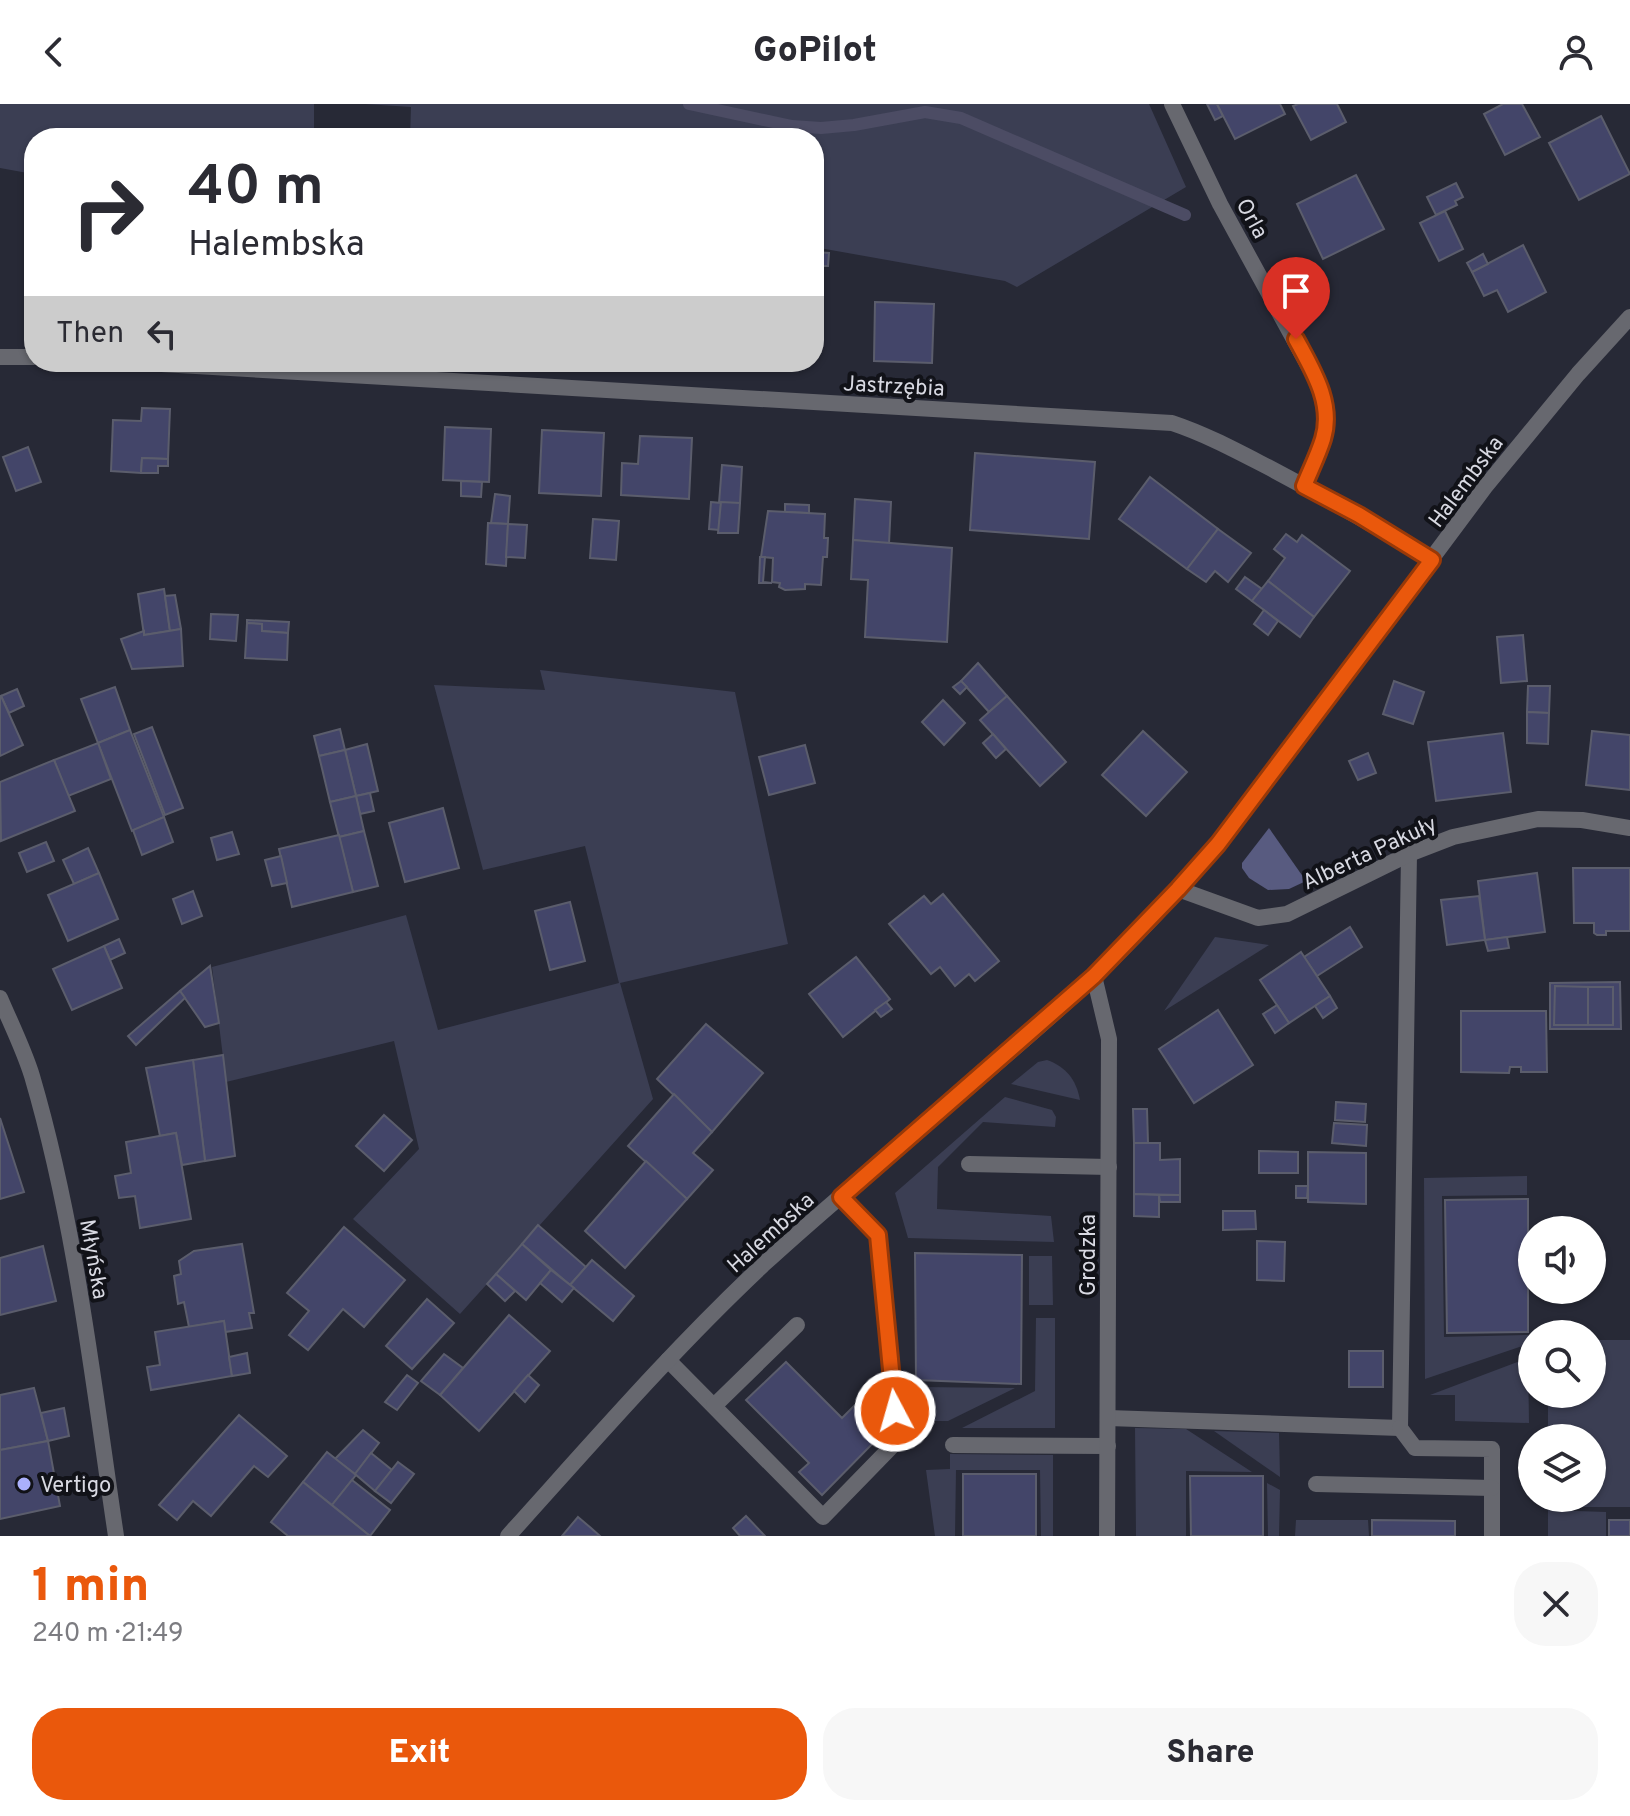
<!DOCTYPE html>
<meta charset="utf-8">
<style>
body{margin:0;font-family:Overpass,sans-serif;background:#f7f7f7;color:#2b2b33;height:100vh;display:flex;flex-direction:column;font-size:30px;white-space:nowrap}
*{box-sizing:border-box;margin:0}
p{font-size:26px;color:#7c7c81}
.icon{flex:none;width:44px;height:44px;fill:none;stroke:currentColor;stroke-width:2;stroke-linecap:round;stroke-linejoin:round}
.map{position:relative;height:1432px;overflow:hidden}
.side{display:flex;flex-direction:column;background:#fff;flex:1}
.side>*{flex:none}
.hud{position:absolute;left:24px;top:24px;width:800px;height:244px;border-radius:32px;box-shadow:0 2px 6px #0004;background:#fff;color:#2b2b33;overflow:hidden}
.buttons{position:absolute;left:1518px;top:1112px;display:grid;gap:16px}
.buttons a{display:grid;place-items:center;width:88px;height:88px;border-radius:50%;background:#fff;box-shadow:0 2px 6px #0004;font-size:40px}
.pin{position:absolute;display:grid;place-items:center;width:68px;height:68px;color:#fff;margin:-82px -34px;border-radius:50% 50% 50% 0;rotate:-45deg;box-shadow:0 0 8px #0007}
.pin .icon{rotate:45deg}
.me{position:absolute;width:88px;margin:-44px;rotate:354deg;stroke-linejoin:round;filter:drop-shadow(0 0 6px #0008)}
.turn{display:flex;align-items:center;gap:28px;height:168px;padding:0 32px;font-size:36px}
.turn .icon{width:104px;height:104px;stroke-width:2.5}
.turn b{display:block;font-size:56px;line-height:68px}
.then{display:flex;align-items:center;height:76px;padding:0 32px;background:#0003;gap:16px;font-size:30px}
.round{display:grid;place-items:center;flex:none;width:84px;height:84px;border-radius:32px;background:#f7f7f7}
.headline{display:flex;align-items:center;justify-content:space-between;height:136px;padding:0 32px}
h1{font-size:48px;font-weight:800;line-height:60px;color:#ea580c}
.button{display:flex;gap:16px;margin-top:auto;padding:16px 32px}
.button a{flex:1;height:92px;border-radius:32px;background:#ea580c;color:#fff;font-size:32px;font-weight:800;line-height:92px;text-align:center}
.button a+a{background:#f7f7f7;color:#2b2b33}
header{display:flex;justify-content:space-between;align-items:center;height:104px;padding:0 32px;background:#fff;font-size:36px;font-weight:800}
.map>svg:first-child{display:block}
.green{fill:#3b3e53}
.forest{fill:#585b80}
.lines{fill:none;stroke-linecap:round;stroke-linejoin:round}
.stream{stroke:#4c4c64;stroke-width:12}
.building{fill:#434569;stroke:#5b5d6c;stroke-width:2}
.service{stroke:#67686f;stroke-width:16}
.minor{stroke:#67686f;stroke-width:16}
.tertiary{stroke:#67686f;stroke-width:16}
.route-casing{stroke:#983908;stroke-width:20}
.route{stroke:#ea580c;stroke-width:14}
.poi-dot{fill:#aab0fc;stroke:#111218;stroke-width:3}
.labels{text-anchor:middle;stroke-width:8;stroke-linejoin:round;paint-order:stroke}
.street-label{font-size:22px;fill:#d8d9e2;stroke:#111218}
.poi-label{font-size:22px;fill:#d8d9e2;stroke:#111218;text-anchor:start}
</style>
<header><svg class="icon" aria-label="back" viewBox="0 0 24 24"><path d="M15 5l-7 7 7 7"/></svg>GoPilot<svg class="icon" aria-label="person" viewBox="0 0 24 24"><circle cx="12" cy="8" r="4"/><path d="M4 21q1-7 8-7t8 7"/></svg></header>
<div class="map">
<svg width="1630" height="1432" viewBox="0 0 1630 1432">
<rect width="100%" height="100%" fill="#272936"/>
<g class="green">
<polygon points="0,0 314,0 314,34 34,34 33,70 0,64"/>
<polygon points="365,0 1149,0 1186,83 1017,183 1005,177 814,143 814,34 410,34 411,3"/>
<polygon points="540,566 735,588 788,840 620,879 653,995 460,1210 353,1115 419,1045 394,937 226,978 212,863 406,811 438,926 619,879 585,742 483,766 434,581 545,586"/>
<polygon points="1215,833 1269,841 1164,907"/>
<path d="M1047,956C1066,963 1076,975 1080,996L1011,980L1038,958Z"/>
<polygon points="1005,993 1052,1006 1056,1013 1055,1023 983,1018 938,1063 937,1105 1051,1112 1054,1138 908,1134 895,1089"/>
<polygon points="1527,1072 1527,1091 1442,1092 1444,1233 1528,1231 1528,1240 1425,1275 1424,1074"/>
<polygon points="1029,1152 1052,1152 1053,1201 1029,1201"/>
<polygon points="1036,1214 1055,1214 1055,1324 962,1324 1035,1287"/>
<polygon points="1592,1236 1630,1236 1630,1403 1547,1403 1547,1394 1592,1394 1592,1334 1548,1334 1548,1290 1592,1290"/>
<polygon points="1528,1254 1529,1319 1455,1317 1455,1291 1430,1291"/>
<polygon points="917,1283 1015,1284 948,1317 922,1317"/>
<polygon points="1135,1324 1186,1325 1252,1368 1186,1367 1186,1432 1136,1432"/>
<polygon points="1214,1327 1279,1329 1280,1373"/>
<polygon points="950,1350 1053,1351 1053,1432 1041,1432 1040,1366 956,1366 955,1432 935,1432 926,1366 950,1365"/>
<polygon points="1267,1379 1280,1386 1279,1432 1268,1432"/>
<polygon points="1548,1406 1606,1408 1606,1432 1548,1432"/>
<polygon points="1296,1416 1368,1416 1369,1432 1295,1432"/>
</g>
<polygon class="forest" points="1269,724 1306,777 1289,785 1268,786 1249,774 1242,764 1242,759"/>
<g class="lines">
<polyline class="stream" points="689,0 792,22 821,24 854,21 925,8 961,14 1185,111"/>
</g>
<g class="building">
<polygon points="1207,0 1217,0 1223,12 1215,16"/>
<polygon points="1217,0 1280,0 1285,10 1235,35"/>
<polygon points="1298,0 1337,0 1346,18 1311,36 1293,2"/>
<polygon points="1503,0 1522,0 1540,33 1505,51 1484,10"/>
<polygon points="1601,12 1630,70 1579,96 1549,39"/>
<polygon points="1356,71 1384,125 1323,155 1297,100"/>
<polygon points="1456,79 1463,93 1455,97 1457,101 1436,111 1427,93"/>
<polygon points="1445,107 1463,145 1439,157 1420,119"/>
<polygon points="1523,141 1546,188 1508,208 1497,186 1484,192 1472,168"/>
<polygon points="814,148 829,149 828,162 814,162"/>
<polygon points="1483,150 1488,160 1472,168 1467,159"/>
<polygon points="30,155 34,155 34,211 28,211"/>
<polygon points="875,198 934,200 932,259 874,257"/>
<polygon points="142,304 170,305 168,355 142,354 141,369 111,367 113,316 141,317"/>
<polygon points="445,323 491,325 489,378 443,376"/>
<polygon points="542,326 604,329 601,392 539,389"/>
<polygon points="640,332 692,334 689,395 621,391 622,359 638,360"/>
<polygon points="28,343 41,378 16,387 3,353"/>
<polygon points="975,349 1095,358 1089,435 970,426"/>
<polygon points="142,354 168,355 168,362 158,362 158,369 141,369"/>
<polygon points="722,361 742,363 740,399 719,399"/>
<polygon points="1150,373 1218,425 1187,465 1119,415"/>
<polygon points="461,377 482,378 481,393 461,392"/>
<polygon points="495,390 510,392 508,420 491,419"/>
<polygon points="855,395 891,398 889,440 853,436"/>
<polygon points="711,398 721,399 719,426 709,425"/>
<polygon points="721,398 740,399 738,429 718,429"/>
<polygon points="785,400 809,401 809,409 785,408"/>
<polygon points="768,407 825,410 824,434 828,434 827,453 823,453 821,481 805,480 805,485 785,486 779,483 780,479 772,478 773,454 761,453"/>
<polygon points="593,415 619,417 616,456 590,454"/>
<polygon points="488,419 508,420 506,462 486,460"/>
<polygon points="508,420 527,421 525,454 506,453"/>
<polygon points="1218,425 1251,449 1228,478 1215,467 1206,478 1187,465"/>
<polygon points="1286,430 1297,438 1302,431 1350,467 1314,513 1268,477 1285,454 1274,445"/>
<polygon points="853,436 952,444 947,538 865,533 868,476 851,475"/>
<polygon points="760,453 765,453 763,478 772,479 759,479"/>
<polygon points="1245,473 1262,485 1252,497 1236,485"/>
<polygon points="1268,477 1314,513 1300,533 1252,497"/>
<polygon points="164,485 170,527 144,531 138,490"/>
<polygon points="175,491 181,525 170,527 165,492"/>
<polygon points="1264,506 1278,517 1268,531 1254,520"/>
<polygon points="211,510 238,511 236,537 210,535"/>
<polygon points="247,516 289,518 288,529 262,527 262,520 247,519"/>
<polygon points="247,519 262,520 262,527 288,529 287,556 245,554"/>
<polygon points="181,525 183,562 132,565 121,535 144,527 144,531"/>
<polygon points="1523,531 1527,577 1501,579 1497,533"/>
<polygon points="978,559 1007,592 989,608 961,577"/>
<polygon points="961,577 967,583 960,590 953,583"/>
<polygon points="1394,577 1424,588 1413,620 1383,610"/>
<polygon points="1528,582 1550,582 1549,609 1527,608"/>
<polygon points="115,583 130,626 98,639 81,595"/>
<polygon points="17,585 24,602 9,609 1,592"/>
<polygon points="1,592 23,641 0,652 0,593"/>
<polygon points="1007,592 1066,658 1040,682 980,616"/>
<polygon points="943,596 965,619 944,641 922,618"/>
<polygon points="1527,608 1549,609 1548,640 1527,639"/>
<polygon points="152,623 183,704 165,711 134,630"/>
<polygon points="340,625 345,646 319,652 314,632"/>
<polygon points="130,626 164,713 132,727 98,639"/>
<polygon points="1143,627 1187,668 1146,712 1102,671"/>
<polygon points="1592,627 1630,631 1630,686 1586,681"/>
<polygon points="1503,629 1511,688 1436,697 1428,638"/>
<polygon points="993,630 1006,645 996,654 983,639"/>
<polygon points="98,639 111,675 68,692 54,656"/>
<polygon points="367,640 378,687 356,692 345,646"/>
<polygon points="805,641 815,679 769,691 759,653"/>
<polygon points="345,646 356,692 330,698 319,652"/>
<polygon points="1368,649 1376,669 1358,676 1349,657"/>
<polygon points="54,656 75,707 1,737 0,678"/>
<polygon points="370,689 374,707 360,710 356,692"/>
<polygon points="356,692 364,727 339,733 330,698"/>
<polygon points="443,704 459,764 405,778 389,719"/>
<polygon points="164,713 173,738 142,751 133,726"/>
<polygon points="364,727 378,782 353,788 339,733"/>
<polygon points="232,728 239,750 217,756 211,734"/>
<polygon points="339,731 353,788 292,803 279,745"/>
<polygon points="46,738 54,757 27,768 19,749"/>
<polygon points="88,744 99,769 74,780 63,756"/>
<polygon points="281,752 287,779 272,782 265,756"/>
<polygon points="1573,764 1630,764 1630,827 1606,827 1606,831 1597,831 1594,829 1594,819 1574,819"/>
<polygon points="99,769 118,815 68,837 48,791"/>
<polygon points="1537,769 1545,828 1485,836 1478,777"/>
<polygon points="193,787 202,812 182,820 173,795"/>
<polygon points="943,790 999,857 975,877 969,870 955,882 940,863 931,870 889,820 924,792 931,800"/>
<polygon points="1479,792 1485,836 1447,841 1441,796"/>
<polygon points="570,798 585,857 550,866 535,807"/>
<polygon points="1350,823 1362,843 1317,872 1304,853"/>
<polygon points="1507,833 1509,844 1488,847 1485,836"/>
<polygon points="119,835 125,849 110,856 104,842"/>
<polygon points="104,842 122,884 72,906 53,865"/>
<polygon points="1301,848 1330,892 1289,919 1260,876"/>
<polygon points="856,853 890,895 843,933 809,890"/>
<polygon points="210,862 219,919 205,923 180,887"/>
<polygon points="1620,878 1621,925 1550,925 1550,879"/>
<polygon points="1555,882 1588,883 1588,921 1554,921"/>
<rect x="1588" y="883" width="25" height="38"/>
<polygon points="180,887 185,894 136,941 128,932"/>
<polygon points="1330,892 1337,904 1323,914 1315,902"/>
<polygon points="886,898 892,905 881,913 875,906"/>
<polygon points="1277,901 1289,919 1275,929 1263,910"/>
<polygon points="1218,906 1253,961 1194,999 1159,945"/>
<polygon points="1461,907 1546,907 1547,968 1521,968 1521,963 1510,963 1509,969 1461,968"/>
<polygon points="706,920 763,969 712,1028 657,975"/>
<polygon points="223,951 235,1052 205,1057 193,956"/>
<polygon points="193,956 205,1057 182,1061 176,1029 160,1032 146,964"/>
<polygon points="674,990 712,1028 693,1049 713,1066 687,1095 628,1042"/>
<polygon points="1336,998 1366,1000 1365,1018 1335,1016"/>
<polygon points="1133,1005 1147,1005 1148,1039 1134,1039"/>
<polygon points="384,1011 412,1036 384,1067 356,1042"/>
<polygon points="0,1014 24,1088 0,1095"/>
<polygon points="1334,1019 1367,1021 1366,1042 1332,1039"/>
<polygon points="176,1029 191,1115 140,1124 135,1092 119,1094 116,1078 115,1072 131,1069 126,1038"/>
<polygon points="1134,1039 1160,1039 1160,1056 1180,1055 1180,1091 1134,1090"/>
<polygon points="1259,1047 1298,1048 1298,1069 1259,1069"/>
<polygon points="1308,1048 1366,1049 1366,1100 1308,1098"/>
<polygon points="646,1057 687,1095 625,1164 585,1127"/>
<polygon points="1296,1082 1308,1082 1307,1094 1296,1094"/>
<polygon points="1134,1090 1159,1091 1159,1113 1134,1112"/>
<polygon points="1159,1091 1180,1091 1180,1098 1160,1098"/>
<polygon points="1528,1095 1528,1228 1447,1229 1445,1096"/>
<polygon points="1223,1107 1255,1107 1256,1125 1223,1126"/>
<polygon points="538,1121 586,1163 570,1181 522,1140"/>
<polygon points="344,1123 405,1176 364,1223 343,1205 308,1246 289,1231 309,1207 287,1189"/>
<polygon points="1257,1137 1285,1138 1284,1177 1257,1176"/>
<polygon points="242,1140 254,1209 249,1209 252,1224 225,1228 224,1217 189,1223 184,1198 178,1200 174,1172 181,1170 179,1157 194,1147"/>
<polygon points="522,1140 551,1166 526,1196 496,1170"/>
<polygon points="43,1142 56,1197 0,1211 0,1154"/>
<polygon points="915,1149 1022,1151 1021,1280 916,1276"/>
<polygon points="592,1156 634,1192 613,1217 570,1181"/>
<polygon points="551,1166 574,1184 562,1198 540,1179"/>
<polygon points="496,1170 515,1187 505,1197 487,1180"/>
<polygon points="427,1195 454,1219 412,1265 386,1242"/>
<polygon points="509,1211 550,1247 479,1327 440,1291"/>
<polygon points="224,1217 232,1272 151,1286 147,1263 160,1261 155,1228"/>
<rect x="1349" y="1247" width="34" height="36"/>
<polygon points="247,1249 250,1269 232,1272 229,1253"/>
<polygon points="444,1250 463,1264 440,1291 421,1277"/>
<polygon points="786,1258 842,1314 856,1300 883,1329 822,1391 799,1368 809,1359 746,1296"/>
<polygon points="407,1271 418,1279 397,1306 385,1298"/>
<polygon points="528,1271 539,1281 525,1298 514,1287"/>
<polygon points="34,1284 48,1337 0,1346 0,1291"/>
<polygon points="64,1304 69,1332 48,1337 41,1309"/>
<polygon points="239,1311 287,1352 268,1373 254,1362 211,1412 193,1397 177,1416 159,1401"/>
<polygon points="363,1326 379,1339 355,1370 335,1355"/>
<polygon points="48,1337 60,1402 0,1415 0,1346"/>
<polygon points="327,1348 356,1371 332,1401 303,1378"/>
<polygon points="371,1349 392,1366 375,1387 355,1370"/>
<polygon points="398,1358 414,1370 391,1399 375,1387"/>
<rect x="963" y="1370" width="73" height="62"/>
<polygon points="1190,1372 1263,1372 1263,1432 1191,1432"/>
<polygon points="352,1376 390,1406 370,1432 332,1401"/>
<polygon points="303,1378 370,1432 288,1432 271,1418"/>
<polygon points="746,1412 765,1432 740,1432 733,1424"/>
<polygon points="578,1413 591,1424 600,1432 562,1432"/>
<polygon points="1372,1416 1455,1417 1455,1432 1372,1432"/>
<rect x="1609" y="1416" width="21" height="16"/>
</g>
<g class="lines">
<g class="service">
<path d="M1172,0L1220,100L1320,283C1332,328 1321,341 1304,382"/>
<polyline points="969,1060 1109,1063"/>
<polyline points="668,1256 823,1413 898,1336 878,1131 841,1093"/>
<polyline points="714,1302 797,1221"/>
<polyline points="1108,1314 1400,1324 1409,750"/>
<polyline points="1400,1324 1415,1344 1492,1345 1492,1432"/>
<polyline points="953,1341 1108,1342"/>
<polyline points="1316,1380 1492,1384"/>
</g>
<g class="minor">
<polyline points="0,253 34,253"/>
<path d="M127,258L1172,319C1205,330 1235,346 1266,362C1323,392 1377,423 1432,456"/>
<polyline points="1178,785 1258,814 1287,810 1409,750 1453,733 1538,715 1582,716 1630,724"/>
<polyline points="1094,872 1109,935 1107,1432"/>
<path d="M0,894C11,920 24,946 32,972C76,1122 93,1278 116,1432"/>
</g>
<path class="tertiary" d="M508,1432C592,1339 674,1244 765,1159C872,1061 988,972 1094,873C1151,819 1204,759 1251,697L1485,383L1578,270L1630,213"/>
</g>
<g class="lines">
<g class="route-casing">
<path id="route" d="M895,1307L878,1131L841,1093L1094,872L1178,785L1218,740L1432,456L1359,411L1304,382C1310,367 1318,351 1323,335C1334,299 1312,265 1296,235"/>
</g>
<use href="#route" class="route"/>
</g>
<circle class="poi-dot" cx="24" cy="1380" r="8"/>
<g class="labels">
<g class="street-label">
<text transform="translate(1253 114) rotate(61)" y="8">Orla</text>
<text transform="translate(894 281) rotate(3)" y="8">Jastrzębia</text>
<text transform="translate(1465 377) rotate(-53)" y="8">Halembska</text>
<text transform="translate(1369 748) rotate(-25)" y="8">Alberta Pakuły</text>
<text transform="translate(770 1128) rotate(-42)" y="8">Halembska</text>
<text transform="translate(1087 1151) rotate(-90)" y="8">Grodzka</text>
<text transform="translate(95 1155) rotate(80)" y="8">Młyńska</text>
</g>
<g class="poi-label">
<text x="40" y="1388">Vertigo</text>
</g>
</g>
</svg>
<div class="buttons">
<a><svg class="icon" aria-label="sound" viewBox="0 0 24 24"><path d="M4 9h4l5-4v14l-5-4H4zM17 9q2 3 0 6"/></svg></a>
<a><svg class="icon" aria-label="search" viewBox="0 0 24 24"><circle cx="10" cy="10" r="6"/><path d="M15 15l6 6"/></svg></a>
<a><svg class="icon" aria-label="layers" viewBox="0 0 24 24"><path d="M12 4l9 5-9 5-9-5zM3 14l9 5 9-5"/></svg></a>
</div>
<div class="pin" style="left:1296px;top:235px;background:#d93025"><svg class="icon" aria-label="arrive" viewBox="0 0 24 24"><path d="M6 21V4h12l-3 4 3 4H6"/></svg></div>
<svg class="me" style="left:895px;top:1307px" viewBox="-20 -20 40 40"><circle r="17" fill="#ea580c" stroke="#fff" stroke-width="3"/><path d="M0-11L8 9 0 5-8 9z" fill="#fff"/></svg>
<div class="hud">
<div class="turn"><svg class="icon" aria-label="right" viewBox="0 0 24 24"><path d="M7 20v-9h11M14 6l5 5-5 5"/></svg><div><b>40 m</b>Halembska</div></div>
<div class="then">Then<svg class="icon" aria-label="left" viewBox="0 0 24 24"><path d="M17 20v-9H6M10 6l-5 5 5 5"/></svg></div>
</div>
</div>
<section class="side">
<div class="headline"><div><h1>1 min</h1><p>240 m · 21:49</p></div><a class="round"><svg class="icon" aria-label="close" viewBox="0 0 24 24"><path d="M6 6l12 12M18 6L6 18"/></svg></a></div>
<div class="button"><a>Exit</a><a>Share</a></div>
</section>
